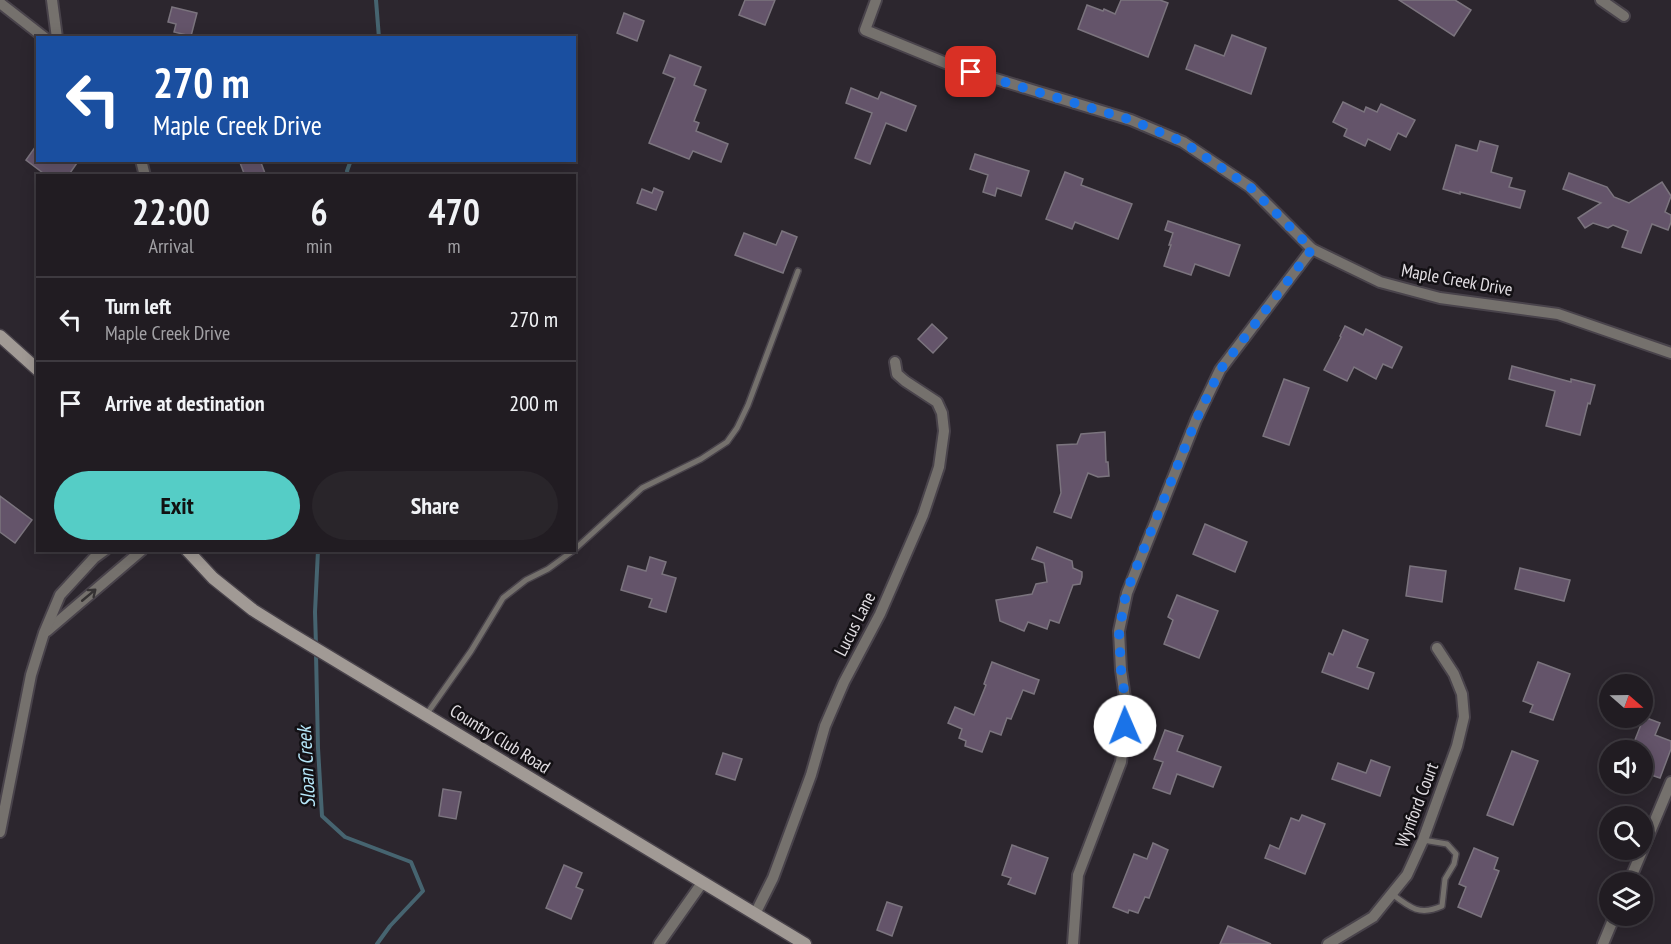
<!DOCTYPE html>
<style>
body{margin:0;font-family:"PT Sans Narrow",sans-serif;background:#29252a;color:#f1f3f6;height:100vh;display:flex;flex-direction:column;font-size:22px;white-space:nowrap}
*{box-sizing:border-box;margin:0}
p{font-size:20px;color:#a2a1a5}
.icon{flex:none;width:33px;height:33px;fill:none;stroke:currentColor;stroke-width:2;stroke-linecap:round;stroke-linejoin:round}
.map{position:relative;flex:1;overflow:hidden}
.details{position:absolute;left:36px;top:174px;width:540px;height:378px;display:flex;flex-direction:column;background:#211c22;border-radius:0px;box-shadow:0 3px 15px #0003,0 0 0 2px #3e3a40}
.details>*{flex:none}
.banner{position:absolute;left:36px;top:36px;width:540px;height:126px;border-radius:0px;box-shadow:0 3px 15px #0003,0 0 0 2px #3e3a40;background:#1a4fa0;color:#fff;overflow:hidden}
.needle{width:39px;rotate:110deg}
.buttons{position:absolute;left:1599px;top:674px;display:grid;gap:12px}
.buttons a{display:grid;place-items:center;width:54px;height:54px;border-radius:50%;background:#211c22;box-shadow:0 3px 15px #0003,0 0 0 2px #3e3a40;font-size:30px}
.pin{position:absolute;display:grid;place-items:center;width:51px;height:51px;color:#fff;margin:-26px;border-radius:12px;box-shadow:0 3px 9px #0006}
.me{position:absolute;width:66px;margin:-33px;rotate:359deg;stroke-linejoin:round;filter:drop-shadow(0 0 4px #0008)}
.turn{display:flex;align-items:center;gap:21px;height:126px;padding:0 18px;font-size:27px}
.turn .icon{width:78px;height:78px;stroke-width:2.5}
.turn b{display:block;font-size:42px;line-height:51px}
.eta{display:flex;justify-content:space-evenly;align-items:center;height:102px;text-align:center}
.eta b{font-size:36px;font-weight:600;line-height:42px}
.primary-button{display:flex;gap:12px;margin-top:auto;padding:12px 18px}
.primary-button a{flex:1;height:69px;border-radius:36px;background:#55cdc6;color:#111;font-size:24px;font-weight:600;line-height:69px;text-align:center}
.primary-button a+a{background:#29252a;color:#f1f3f6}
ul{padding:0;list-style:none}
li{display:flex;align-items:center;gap:18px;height:84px;padding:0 18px;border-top:2px solid #3e3a40}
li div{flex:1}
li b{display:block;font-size:22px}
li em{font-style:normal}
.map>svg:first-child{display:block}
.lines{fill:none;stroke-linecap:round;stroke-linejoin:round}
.stream{stroke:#466470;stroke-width:4}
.building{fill:#64546a;stroke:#7b747e;stroke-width:1.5}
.lane-casing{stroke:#49434b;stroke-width:8}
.street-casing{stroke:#49434b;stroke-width:14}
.secondary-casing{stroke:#49434b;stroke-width:15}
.lane{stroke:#75716d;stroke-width:5}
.street{stroke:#75716d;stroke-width:10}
.secondary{stroke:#a19a95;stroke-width:12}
.oneway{stroke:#353233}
.route{stroke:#1a73e8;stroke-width:10;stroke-dasharray:0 18}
.labels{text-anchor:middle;stroke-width:5;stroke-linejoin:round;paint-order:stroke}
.street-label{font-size:18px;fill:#e2dee3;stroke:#131014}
.water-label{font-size:20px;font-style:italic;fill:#b7e8fb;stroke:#131014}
</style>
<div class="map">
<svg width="1671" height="944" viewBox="0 0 1671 944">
<rect width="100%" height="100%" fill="#2c262e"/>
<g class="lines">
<g class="stream">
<polyline points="376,0 379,38"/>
<polyline points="348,176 347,171 351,160"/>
<polyline points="316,646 315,612 318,550"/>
<polyline points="316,653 318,748 322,816 345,837 411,862 423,891 390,926 377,944"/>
</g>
</g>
<g class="building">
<polygon points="745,0 775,0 765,25 739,15"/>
<polygon points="1121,0 1160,0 1168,3 1148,57 1078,29 1087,5 1103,11 1104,9 1115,14"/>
<polygon points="1399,0 1455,0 1471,10 1454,36"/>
<polygon points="172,7 197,13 191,36 174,32 176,24 168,22"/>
<polygon points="624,13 644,21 637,41 617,33"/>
<polygon points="1232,35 1266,48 1251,94 1186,69 1195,45 1224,56"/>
<polygon points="670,55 701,67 694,85 706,90 694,121 699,123 696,131 728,144 721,162 693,151 689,159 649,143 675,78 663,73"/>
<polygon points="851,88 878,99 881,92 916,106 906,131 886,123 870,164 855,158 872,113 846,103"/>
<polygon points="1343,102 1364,112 1366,107 1377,112 1381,104 1415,120 1406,137 1398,133 1390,150 1368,139 1365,146 1344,136 1347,129 1333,122"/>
<polygon points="1480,141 1498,146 1491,172 1512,178 1509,187 1525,191 1520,208 1460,192 1460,194 1443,189 1456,145 1477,151"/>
<polygon points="38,143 38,160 79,160 68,176 47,176 26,160"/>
<polygon points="975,154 1029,171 1021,196 997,188 995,196 983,192 988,175 970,169"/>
<polygon points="239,160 260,160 266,176 245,176"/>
<polygon points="1065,172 1083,179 1081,185 1132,204 1118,239 1075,222 1072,229 1046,219"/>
<polygon points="1569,173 1607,187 1614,197 1629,203 1662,182 1671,196 1665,212 1671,215 1671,222 1668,230 1652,224 1641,253 1622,247 1628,231 1613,225 1608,228 1593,223 1585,228 1578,218 1601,203 1563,189"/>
<polygon points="654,188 663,192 656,210 637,203 642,189 652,193"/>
<polygon points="1168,221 1240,245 1229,276 1195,264 1191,275 1164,266 1171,245 1169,245 1173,233 1165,230"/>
<polygon points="782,231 797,237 783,273 735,255 744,233 776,245"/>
<polygon points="932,324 947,338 933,353 918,339"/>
<polygon points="1345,326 1363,335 1366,329 1402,347 1392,368 1383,364 1376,379 1354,367 1347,381 1324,370 1341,337 1340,336"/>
<polygon points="1512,366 1571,382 1571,379 1595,385 1590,404 1588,403 1580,435 1546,426 1555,391 1509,379"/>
<polygon points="1284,379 1309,388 1289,445 1263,436"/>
<polygon points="1105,432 1106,462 1108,462 1109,476 1098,477 1088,473 1071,518 1054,512 1061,493 1057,445 1077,444 1081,434"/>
<polygon points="0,496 32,520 15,543 0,532"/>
<polygon points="1205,524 1247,542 1235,572 1193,554"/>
<polygon points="1037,547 1072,561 1073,568 1082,572 1082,577 1080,584 1073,585 1059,623 1050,620 1047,629 1028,622 1024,631 1000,621 996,600 1032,594 1036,584 1047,582 1044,563 1032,559"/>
<polygon points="650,557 666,562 662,574 676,578 666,612 649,607 652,599 621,590 628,566 646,571"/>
<polygon points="1410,566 1446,571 1442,602 1406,596"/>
<polygon points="1520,568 1570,580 1564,601 1515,589"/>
<polygon points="1177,595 1218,611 1199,658 1164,644 1173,620 1168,617"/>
<polygon points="1343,630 1368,640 1357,667 1374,673 1368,689 1322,672 1329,653 1333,655"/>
<polygon points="992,662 1039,680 1034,694 1023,690 1011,719 1007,718 1001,735 990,731 982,752 965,746 966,741 959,738 962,729 948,723 955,707 974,715 986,685 984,684"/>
<polygon points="1538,662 1570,674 1553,720 1530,712 1533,705 1523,701"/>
<polygon points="1644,717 1660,723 1655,735 1671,741 1671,749 1660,778 1642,772 1642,750 1631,750"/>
<polygon points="1165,730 1183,736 1177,751 1221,767 1213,787 1177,774 1170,794 1153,788 1163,762 1154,759"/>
<polygon points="1512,751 1538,761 1513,825 1487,815"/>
<polygon points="723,753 742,759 735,780 716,774"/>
<polygon points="1371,760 1390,767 1380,796 1332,779 1338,763 1366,773"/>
<polygon points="443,789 461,792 456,819 439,816"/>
<polygon points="1302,815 1325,824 1305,874 1265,858 1270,845 1279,849 1291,818 1299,821"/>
<polygon points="1153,843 1168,850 1149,898 1145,897 1138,913 1129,910 1128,913 1113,907 1134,854 1147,859"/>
<polygon points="1012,845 1048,858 1035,894 1008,884 1011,878 1002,875"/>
<polygon points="1474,848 1498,858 1494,869 1499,871 1481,917 1458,907 1466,887 1459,884"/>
<polygon points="564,865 582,873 576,887 583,890 571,919 546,908"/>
<polygon points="887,902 902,907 892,936 877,930"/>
<polygon points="1228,926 1271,944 1220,944"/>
</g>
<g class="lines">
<g class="lane-casing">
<g id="lane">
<polyline points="574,550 642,488 701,459 727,442 737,428 748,405 798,271"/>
<polyline points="426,715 471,651 503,598 526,580 548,569 574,550"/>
<path d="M1392,894C1410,908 1420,916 1442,906L1445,879L1454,864L1456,854L1447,844L1423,840"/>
</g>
</g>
<g class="street-casing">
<g id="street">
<polyline points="52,0 57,38"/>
<polyline points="876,0 865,30 953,66 1131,120 1183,142 1250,187 1312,249 1380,282 1440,298 1558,314 1671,353"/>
<polyline points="1601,0 1624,16"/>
<polyline points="0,3 45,38"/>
<polyline points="141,160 145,176"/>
<polyline points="47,631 142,550"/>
<polyline points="0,832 31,675 44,633 60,595 94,558 105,550"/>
<polyline points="1629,882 1671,782"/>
<polyline points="755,914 773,878 811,775 825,726 844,682 880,614 923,515 939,467 944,431 942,413 937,402 905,381 897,374 895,362"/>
<polyline points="659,944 702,883"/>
<polyline points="1073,944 1078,875 1121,762 1127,712 1121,670 1119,631 1127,593 1196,420 1220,370 1312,249"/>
<polyline points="1328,944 1373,917 1407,875 1423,840 1457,746 1464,717 1462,694 1454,674 1437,648"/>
<polyline points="1603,944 1615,915"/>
</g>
</g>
<g class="secondary-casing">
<g id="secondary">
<polyline points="0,336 38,370"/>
<polyline points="187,550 213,578 253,610 285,630 805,944"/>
</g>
</g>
<use href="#lane" class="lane"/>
<use href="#street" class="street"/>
<use href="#secondary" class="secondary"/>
</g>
<defs><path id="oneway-shaft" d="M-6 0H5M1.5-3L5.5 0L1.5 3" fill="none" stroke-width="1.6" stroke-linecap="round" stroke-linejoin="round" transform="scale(1.5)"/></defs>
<use class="oneway" href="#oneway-shaft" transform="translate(89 595) rotate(-40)"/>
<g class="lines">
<polyline class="route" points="971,72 1131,120 1183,142 1250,187 1312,249 1220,370 1196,420 1126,593 1119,632 1121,670 1127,712 1125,726"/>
</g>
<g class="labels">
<g class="street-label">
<text transform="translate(1457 280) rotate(10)" y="6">Maple Creek Drive</text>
<text transform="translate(855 624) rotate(-63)" y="6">Lucus Lane</text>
<text transform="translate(500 739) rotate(32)" y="6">Country Club Road</text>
<text transform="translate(1417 805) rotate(-69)" y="6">Wynford Court</text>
</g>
<g class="water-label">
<text transform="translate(306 767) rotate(-93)" y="7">Sloan Creek</text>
</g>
</g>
</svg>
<div class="buttons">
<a><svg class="needle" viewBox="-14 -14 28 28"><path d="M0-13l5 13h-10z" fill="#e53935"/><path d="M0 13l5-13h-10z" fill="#a2a1a5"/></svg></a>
<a><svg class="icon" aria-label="sound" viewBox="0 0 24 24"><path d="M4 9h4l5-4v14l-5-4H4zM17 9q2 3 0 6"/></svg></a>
<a><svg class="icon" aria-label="search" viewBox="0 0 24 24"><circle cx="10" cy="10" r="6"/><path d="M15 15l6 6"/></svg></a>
<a><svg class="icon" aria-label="layers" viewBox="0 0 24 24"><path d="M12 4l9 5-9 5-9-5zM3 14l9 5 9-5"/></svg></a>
</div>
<div class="pin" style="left:971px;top:72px;background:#d93025"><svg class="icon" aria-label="arrive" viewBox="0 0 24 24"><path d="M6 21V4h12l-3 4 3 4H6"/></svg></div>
<svg class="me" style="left:1125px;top:726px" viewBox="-20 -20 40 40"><circle r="19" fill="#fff"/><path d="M0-13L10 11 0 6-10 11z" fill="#1a73e8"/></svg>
<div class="banner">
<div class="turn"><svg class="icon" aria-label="left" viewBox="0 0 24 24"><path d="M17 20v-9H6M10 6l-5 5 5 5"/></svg><div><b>270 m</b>Maple Creek Drive</div></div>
</div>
<section class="details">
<div class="eta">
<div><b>22:00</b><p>Arrival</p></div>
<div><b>6</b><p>min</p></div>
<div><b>470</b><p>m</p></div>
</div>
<ul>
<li><svg class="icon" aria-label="left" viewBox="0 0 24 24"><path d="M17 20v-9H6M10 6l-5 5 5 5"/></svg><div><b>Turn left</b><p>Maple Creek Drive</p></div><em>270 m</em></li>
<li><svg class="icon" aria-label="arrive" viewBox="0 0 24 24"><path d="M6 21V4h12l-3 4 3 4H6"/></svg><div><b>Arrive at destination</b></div><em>200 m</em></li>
</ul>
<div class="primary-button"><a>Exit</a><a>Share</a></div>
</section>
</div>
